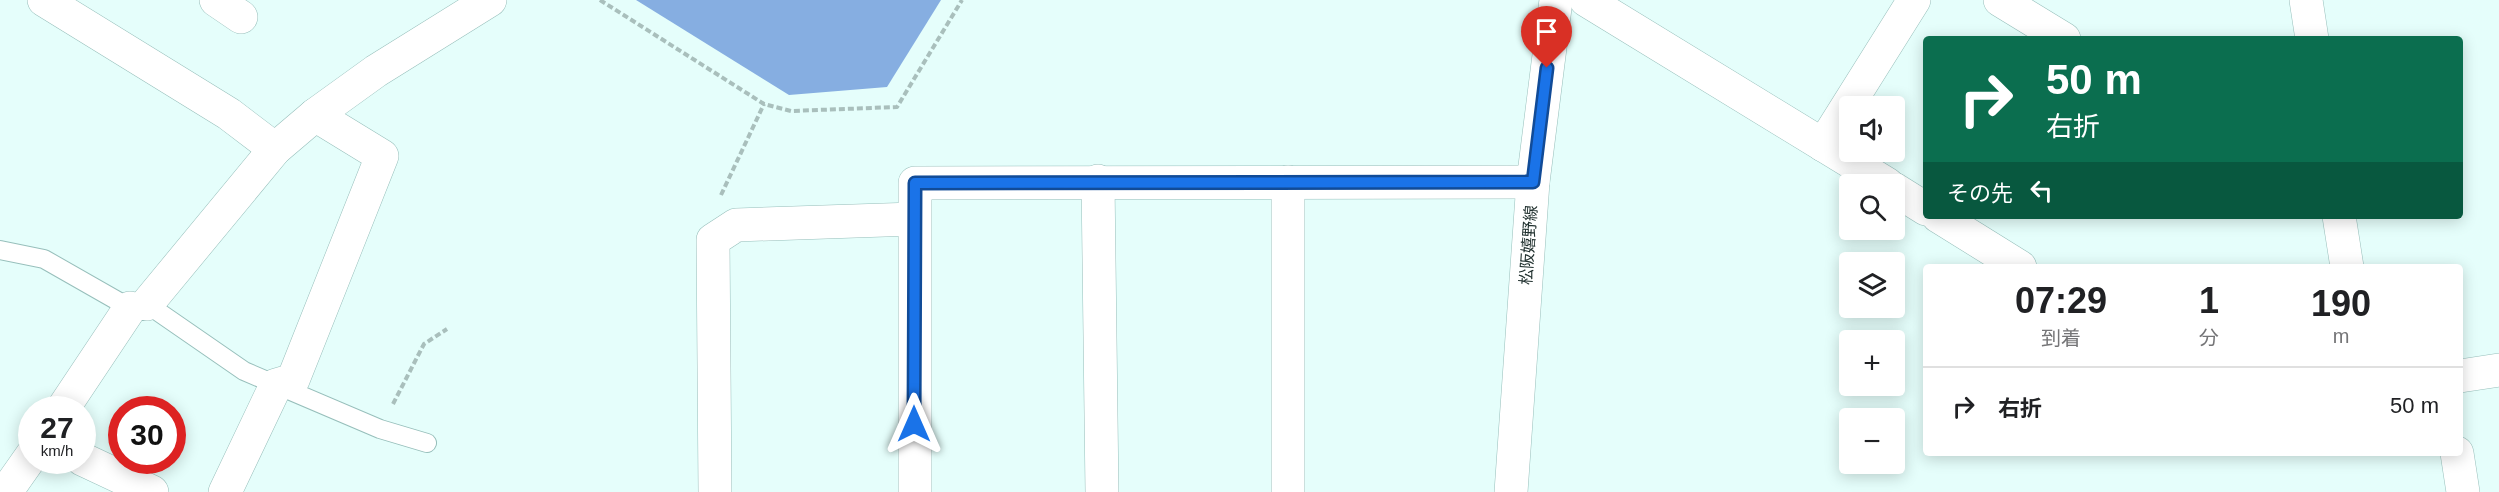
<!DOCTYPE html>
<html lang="ja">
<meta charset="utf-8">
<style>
body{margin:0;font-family:Arial,"Noto Sans JP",sans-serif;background:#f6f6f6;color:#202124;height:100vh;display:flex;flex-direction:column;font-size:22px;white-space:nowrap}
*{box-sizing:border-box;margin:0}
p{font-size:20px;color:#757577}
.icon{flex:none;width:33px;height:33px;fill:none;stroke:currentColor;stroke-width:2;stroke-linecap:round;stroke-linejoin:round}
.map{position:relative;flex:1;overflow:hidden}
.side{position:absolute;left:1923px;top:264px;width:540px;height:192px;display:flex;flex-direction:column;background:#fff;border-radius:6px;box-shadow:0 3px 15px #0003}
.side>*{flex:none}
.hud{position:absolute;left:1923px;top:36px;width:540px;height:183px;border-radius:6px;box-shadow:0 3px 15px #0003;background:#0b6e4f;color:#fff;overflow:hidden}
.tools{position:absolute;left:1839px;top:96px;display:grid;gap:12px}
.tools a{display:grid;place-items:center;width:66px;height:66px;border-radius:6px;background:#fff;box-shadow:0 3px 15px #0003;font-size:30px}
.speed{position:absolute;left:18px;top:396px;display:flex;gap:12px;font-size:30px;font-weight:700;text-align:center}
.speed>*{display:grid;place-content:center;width:78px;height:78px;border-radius:50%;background:#fff;box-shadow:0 3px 15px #0003;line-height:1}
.speed small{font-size:15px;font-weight:400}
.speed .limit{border:9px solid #d22;background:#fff;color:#111}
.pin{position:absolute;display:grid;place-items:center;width:51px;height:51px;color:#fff;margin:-62px -26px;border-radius:50% 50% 50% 0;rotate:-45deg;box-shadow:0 0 6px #0007}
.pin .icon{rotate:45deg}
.me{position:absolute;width:66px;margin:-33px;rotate:0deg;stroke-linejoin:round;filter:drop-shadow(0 0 4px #0008)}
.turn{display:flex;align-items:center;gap:21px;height:126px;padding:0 24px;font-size:27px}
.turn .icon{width:78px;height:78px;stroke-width:2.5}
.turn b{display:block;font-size:42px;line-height:51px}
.then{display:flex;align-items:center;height:57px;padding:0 24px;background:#0003;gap:12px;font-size:22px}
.eta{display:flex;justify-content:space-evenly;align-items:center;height:102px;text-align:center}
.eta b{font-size:36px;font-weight:700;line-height:42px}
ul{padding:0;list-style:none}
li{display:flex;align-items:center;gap:18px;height:78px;padding:0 24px;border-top:2px solid #e0e0e0}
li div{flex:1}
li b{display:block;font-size:22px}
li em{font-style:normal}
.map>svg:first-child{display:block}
.water{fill:#86aee1}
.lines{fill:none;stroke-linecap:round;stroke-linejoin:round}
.lane-casing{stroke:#97bfbb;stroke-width:20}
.street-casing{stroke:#97bfbb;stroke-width:34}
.secondary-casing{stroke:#97bfbb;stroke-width:34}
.path{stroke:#a9bfbc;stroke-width:4;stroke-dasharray:6 3;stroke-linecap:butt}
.lane{stroke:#fff;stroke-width:18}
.street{stroke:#fff;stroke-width:33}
.secondary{stroke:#fff;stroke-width:33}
.route-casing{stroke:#114b97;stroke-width:15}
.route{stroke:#1a73e8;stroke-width:10}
.labels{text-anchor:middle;stroke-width:6;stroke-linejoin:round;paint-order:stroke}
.street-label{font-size:16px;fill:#21312f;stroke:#fff}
</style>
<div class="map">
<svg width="2499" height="492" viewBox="0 0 2499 492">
<rect width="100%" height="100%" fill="#e5fefb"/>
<polygon class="water" points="636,0 941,0 887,87 789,95"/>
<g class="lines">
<g class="lane-casing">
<polyline id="lane" points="0,250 44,259 130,308 142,311 147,304 244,371 380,429 427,443"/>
</g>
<g class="street-casing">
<g id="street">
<polyline points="44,0 229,114 275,149"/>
<polyline points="216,0 241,17"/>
<polyline points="1586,0 1887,184"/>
<polyline points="2000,0 2064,39"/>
<polyline points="2306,0 2312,39"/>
<polyline points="1823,145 1914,0"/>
<polyline points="1098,181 1102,492"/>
<polyline points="1288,182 1288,492"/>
<polyline points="1894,189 1926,209"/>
<polyline points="1938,216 2020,267"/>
<polyline points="2339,216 2347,267"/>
<polyline points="147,304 275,149 315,115 376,71 490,0"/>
<polyline points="2460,376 2499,370"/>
<polyline points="62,410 130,308"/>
<polyline points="2457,453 2463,492"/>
<polyline points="82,459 152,492"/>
<polyline points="6,492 32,455"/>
<polyline points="225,492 276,385 293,380 382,156 315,115"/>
<polyline points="715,492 713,240 736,225 914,219"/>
<polyline points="915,492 915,183 1533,182"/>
</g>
</g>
<g class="secondary-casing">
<polyline id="secondary" points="1511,492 1533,182 1556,0"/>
</g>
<g class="path">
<polyline points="600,0 764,104 791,111 897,107 962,0"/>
<polyline points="721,195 764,104"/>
<polyline points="393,404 424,344 447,329"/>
</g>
<use href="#lane" class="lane"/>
<use href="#street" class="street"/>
<use href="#secondary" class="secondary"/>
</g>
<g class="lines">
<g class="route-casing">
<polyline id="route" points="914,424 915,183 1533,182 1547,68"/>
</g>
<use href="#route" class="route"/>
</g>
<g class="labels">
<g class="street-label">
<text transform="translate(1528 245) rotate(-86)" y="6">松阪嬉野線</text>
</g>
</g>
</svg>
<div class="tools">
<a><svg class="icon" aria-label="sound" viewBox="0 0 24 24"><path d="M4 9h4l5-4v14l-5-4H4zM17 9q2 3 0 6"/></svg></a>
<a><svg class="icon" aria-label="search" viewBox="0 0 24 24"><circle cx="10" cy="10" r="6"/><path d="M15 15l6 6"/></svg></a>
<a><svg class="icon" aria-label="layers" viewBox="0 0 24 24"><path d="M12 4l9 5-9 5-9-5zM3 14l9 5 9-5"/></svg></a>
<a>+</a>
<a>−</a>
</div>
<div class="speed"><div>27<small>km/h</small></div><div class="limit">30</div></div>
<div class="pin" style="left:1547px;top:68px;background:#d93025"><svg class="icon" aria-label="arrive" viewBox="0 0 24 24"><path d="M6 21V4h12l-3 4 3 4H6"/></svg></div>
<svg class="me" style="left:914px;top:424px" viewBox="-20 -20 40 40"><path d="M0-17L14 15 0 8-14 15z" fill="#1a73e8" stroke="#fff" stroke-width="4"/></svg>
<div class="hud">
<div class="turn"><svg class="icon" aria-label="right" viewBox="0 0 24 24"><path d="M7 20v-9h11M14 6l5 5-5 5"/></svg><div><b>50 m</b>右折</div></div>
<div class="then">その先<svg class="icon" aria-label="left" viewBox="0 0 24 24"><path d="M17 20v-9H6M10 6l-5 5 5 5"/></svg></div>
</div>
<section class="side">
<div class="eta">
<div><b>07:29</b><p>到着</p></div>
<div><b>1</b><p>分</p></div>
<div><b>190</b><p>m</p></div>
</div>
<ul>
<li><svg class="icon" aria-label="right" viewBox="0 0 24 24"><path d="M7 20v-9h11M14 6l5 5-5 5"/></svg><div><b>右折</b></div><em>50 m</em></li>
</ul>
</section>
</div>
